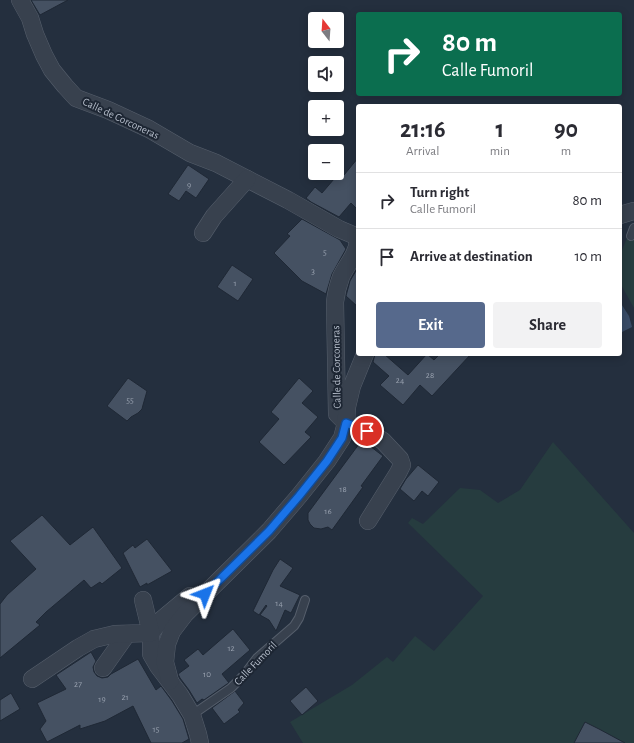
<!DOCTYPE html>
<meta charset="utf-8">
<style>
body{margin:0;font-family:"Alegreya Sans",sans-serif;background:#f2f2f3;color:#2b2b33;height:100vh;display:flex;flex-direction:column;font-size:15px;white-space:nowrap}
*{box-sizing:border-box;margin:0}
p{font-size:13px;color:#7c7c81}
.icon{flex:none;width:22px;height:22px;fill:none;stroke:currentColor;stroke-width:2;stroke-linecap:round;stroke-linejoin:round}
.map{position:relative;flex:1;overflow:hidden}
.details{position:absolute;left:356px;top:104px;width:266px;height:252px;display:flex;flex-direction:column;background:#fff;border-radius:4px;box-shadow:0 2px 10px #0003}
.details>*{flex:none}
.banner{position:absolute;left:356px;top:12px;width:266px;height:84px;border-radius:4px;box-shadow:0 2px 10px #0003;background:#0b6e4f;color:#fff;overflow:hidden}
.needle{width:26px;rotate:343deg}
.controls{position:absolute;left:308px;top:12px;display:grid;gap:8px}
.controls a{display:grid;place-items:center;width:36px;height:36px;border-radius:4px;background:#fff;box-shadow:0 2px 10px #0003;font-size:20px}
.pin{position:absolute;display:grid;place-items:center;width:34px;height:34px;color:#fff;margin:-17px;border:2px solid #fff;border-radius:50%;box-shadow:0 1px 4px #0007}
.me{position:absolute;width:44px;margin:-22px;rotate:45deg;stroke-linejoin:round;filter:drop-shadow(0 0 3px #0008)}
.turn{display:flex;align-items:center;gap:14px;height:84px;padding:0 20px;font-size:18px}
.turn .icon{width:52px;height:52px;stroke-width:2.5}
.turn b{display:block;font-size:28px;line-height:34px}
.eta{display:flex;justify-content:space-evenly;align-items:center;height:68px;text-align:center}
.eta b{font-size:24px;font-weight:700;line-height:28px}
.primary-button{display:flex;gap:8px;margin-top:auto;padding:8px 20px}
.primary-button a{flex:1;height:46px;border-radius:4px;background:#56698c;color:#fff;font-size:16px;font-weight:700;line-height:46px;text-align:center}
.primary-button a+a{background:#f2f2f3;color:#2b2b33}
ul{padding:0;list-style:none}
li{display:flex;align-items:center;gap:12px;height:56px;padding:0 20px;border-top:1px solid #e1e1e2}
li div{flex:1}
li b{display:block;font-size:15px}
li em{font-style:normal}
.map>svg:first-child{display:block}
.green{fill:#263c3f}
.water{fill:#394c67}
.building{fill:#455162;stroke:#1f2835}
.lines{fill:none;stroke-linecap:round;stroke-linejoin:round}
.service-casing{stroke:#565f6c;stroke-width:10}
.minor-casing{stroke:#565f6c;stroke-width:18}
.service{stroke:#38414e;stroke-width:8}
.minor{stroke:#38414e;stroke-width:17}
.route-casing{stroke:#114b97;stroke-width:10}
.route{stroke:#1a73e8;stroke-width:7}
.labels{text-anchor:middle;stroke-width:4;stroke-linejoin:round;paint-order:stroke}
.number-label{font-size:9px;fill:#98a1af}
.street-label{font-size:11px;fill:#b4bcc9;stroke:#1d2633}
</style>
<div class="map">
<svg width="634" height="743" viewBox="0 0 634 743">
<rect width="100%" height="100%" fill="#242f3e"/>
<g class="green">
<polygon points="627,238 634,239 634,308 620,283 620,255"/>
<polygon points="553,442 634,533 634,743 303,743 290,722 352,685 387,657 393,662 415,636 434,651 483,596 408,523 412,518 423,524 460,488 480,490 498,503 520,490"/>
</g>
<polygon class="water" points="620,302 629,316 632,327 622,332 620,330"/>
<g class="building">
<polygon points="31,0 68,0 40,15"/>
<polygon points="358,158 358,210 351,203 339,217 311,202 306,198 315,187 322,193 340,172 344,175"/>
<polygon points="188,165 209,179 196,198 186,191 179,201 168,194"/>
<polygon points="302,219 340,240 346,249 332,274 326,294 302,281 274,253 290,236 287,234"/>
<polygon points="232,265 253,279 238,301 217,287"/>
<polygon points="357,269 358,271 358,307 346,296 350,281"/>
<polygon points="375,354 384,354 408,375 427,354 434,360 440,354 471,354 432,396 420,385 403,405 380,385 389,376 373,362"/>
<polygon points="128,378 147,391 143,405 142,409 138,413 131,417 127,421 107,406"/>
<polygon points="299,378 313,391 302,403 318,417 305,432 311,437 284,465 259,442 279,419 271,412"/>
<polygon points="362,440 383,456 361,486 363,487 332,530 328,527 321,529 314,528 310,524 308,520 308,513"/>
<polygon points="418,465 439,482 428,496 422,491 414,501 400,489 406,479"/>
<polygon points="42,515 70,545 93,527 122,568 102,584 100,582 91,588 84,580 46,612 36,622 40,625 0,658 0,604 7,595 36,569 10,541"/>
<polygon points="147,539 172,571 147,585 147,583 140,587 123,553 133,545 135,548"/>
<polygon points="280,559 293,568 280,586 300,595 291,613 285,610 276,631 269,620 260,615 267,606 266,605 259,615 253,611 273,570"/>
<polygon points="233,629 250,650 222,674 229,683 227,684 204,700 202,699 197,703 189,690 180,678 178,674 189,666 184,660 198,649 203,655"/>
<polygon points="91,652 96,661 93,667 94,672 97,676 102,678 108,677 111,674 138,659 156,690 161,686 172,701 183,719 189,739 182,743 151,743 133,706 105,721 80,729 80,725 47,742 40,729 46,721 37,703 66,689 56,675"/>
<polygon points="306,687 318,701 302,715 290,701"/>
<polygon points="235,691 244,703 238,710 240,712 224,724 212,708"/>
<polygon points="11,693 20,709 0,721 0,700"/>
<polygon points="585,722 599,729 625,743 574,743"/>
</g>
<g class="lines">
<g class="service-casing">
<g id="service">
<polyline points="631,236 634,228"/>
<polyline points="192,715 231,688 244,675 257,658 294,626 299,618 305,600"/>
</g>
</g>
<g class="minor-casing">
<g id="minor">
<polyline points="20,0 30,18 35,34 44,55 52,70 65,86 76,98 108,110 149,129 190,153 216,163 288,200 339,229 358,237"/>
<polyline points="620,215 634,211"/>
<polyline points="203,233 214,216 247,179"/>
<path d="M358,240C357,255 347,264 341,277C338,285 336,294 335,302L337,414L346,423L367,431L383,441L400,459L402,465L398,473L368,521"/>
<polyline points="190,596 160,621 151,633 151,654 158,666 180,695 192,715 198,734 200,743"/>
<polyline points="103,668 127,634"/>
<polyline points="32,679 78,648 94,639 115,634 151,633 143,600"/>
<polyline points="170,681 165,662 167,644 172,631 185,614 269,531 299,496 327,461 342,438 346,423 347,407 352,386 365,354"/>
</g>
</g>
<use href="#service" class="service"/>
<use href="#minor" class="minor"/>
</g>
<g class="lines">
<g class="route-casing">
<polyline id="route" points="205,594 269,531 299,496 327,461 342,438 346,423 367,431"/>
</g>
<use href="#route" class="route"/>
</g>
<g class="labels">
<g class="number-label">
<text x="189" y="188">9</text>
<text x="325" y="255">5</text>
<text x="313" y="274">3</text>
<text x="235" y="286">1</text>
<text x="430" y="378">28</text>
<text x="400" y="383">24</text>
<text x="130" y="403">55</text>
<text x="343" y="492">18</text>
<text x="328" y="514">16</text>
<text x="279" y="606">14</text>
<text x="231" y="651">12</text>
<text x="207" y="677">10</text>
<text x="78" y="687">27</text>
<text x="125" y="700">21</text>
<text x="102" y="702">19</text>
<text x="156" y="732">15</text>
</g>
<g class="street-label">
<text transform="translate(121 118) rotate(25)" y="4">Calle de Corconeras</text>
<text transform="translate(336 367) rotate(-91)" y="4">Calle de Corconeras</text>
<text transform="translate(255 663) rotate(-46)" y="4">Calle Fumoril</text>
</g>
</g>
</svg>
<div class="controls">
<a><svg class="needle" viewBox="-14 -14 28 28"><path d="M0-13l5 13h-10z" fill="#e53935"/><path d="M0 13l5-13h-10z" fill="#7c7c81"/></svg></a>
<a><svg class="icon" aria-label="sound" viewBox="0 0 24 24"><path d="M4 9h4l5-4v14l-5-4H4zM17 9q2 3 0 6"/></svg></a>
<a>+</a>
<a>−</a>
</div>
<div class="pin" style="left:367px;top:431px;background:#d93025"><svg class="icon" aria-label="arrive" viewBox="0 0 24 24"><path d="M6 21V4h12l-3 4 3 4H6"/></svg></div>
<svg class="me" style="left:205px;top:594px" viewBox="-20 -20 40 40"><path d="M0-17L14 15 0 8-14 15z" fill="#1a73e8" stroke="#fff" stroke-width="4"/></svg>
<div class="banner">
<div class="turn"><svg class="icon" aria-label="right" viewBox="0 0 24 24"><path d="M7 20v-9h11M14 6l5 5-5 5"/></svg><div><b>80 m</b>Calle Fumoril</div></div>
</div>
<section class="details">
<div class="eta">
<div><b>21:16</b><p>Arrival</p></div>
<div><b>1</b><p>min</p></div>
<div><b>90</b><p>m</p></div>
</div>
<ul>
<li><svg class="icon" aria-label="right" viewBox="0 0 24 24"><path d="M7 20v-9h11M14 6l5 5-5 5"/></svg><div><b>Turn right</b><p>Calle Fumoril</p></div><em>80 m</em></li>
<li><svg class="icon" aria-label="arrive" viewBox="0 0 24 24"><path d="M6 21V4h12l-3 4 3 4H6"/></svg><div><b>Arrive at destination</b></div><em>10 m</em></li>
</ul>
<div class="primary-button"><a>Exit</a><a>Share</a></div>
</section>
</div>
